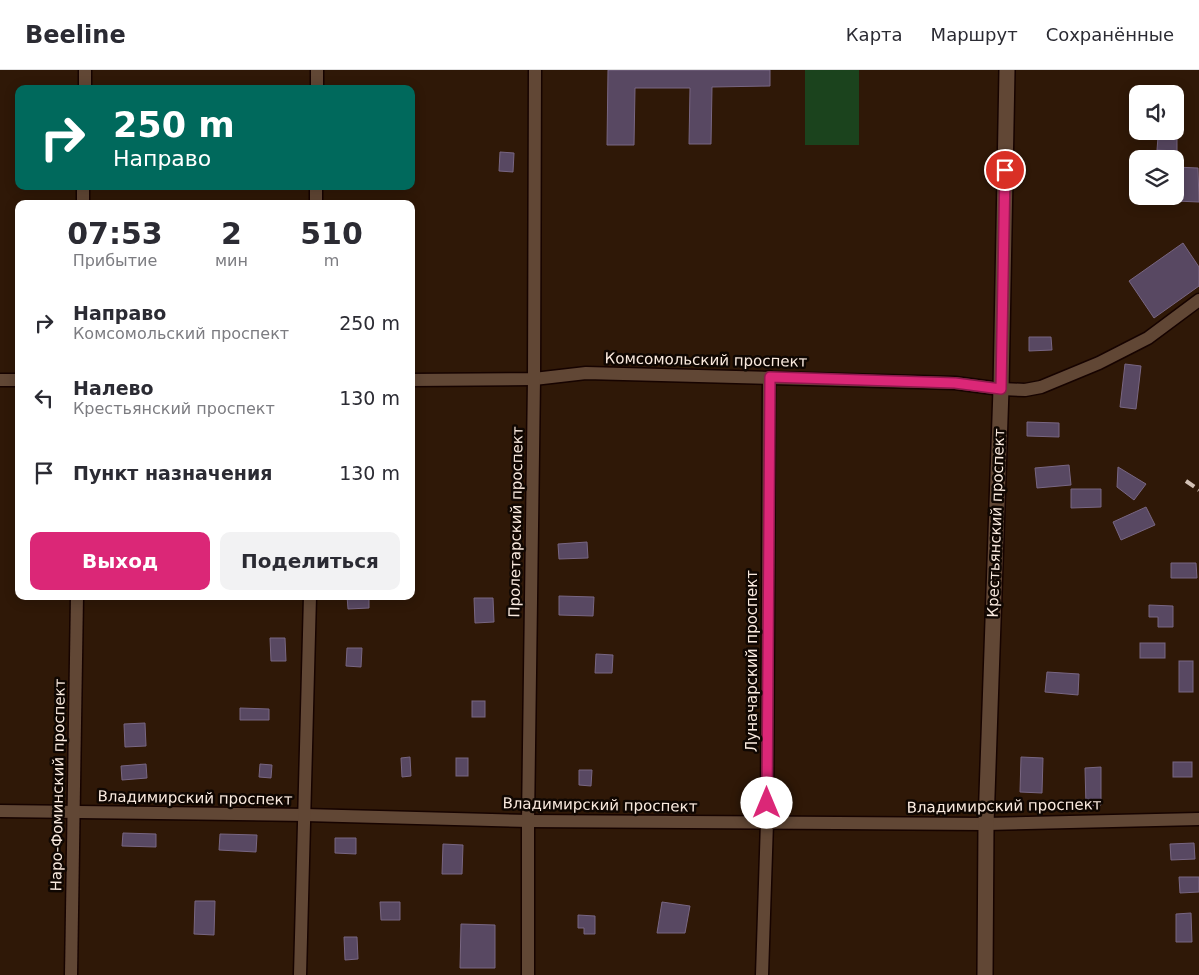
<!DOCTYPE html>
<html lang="ru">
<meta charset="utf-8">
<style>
body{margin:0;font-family:"DejaVu Sans",sans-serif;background:#f2f2f3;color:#2b2b33;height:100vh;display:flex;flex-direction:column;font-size:19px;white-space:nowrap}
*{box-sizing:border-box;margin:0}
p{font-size:16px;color:#7c7c81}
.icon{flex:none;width:28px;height:28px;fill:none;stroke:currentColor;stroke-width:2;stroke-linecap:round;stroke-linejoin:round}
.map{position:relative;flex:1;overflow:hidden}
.sheet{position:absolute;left:15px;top:130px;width:400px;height:400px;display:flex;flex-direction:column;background:#fff;border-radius:10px;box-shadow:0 2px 12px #0003}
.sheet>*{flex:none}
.banner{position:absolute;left:15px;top:15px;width:400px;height:105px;border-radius:10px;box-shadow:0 2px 12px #0003;background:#00695c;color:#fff;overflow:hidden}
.tools{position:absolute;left:1129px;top:15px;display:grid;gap:10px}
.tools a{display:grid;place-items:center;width:55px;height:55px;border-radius:10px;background:#fff;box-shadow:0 2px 12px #0003;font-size:25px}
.pin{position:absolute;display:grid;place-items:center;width:42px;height:42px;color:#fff;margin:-21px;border:2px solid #fff;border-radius:50%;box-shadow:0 1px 5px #0007}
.me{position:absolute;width:55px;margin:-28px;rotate:0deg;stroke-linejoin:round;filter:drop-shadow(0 0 4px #0008)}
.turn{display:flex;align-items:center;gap:18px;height:105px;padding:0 15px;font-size:22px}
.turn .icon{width:65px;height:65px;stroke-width:2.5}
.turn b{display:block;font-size:35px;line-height:42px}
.eta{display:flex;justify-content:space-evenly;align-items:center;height:85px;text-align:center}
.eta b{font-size:30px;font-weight:700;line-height:35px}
.button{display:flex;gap:10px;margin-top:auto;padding:10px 15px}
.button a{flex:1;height:58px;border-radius:10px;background:#db2777;color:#fff;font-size:20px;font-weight:700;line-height:58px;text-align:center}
.button a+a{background:#f2f2f3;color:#2b2b33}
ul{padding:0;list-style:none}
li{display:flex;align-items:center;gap:15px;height:75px;padding:0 15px}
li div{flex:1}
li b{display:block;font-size:19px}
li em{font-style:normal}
header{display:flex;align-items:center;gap:30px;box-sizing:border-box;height:70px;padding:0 25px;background:#fff;border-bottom:1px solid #e1e1e2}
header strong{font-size:24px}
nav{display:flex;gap:28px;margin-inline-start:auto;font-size:18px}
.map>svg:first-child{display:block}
.green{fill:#1b431d}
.building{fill:#584862;stroke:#786682}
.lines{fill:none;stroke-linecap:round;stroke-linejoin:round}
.minor-casing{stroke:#160300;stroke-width:15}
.tertiary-casing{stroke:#160300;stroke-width:18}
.minor{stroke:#614735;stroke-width:12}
.tertiary{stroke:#614735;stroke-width:15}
.rail{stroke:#d3c1b5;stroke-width:4;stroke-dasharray:10 5;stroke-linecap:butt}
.route-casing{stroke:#8e194d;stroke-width:12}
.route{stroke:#db2777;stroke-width:9}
.labels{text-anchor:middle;stroke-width:5;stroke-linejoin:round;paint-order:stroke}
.street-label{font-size:15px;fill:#faeadf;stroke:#100702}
</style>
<header>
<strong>Beeline</strong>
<nav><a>Карта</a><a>Маршрут</a><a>Сохранённые</a></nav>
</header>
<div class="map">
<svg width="1199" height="905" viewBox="0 0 1199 905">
<rect width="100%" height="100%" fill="#2f1807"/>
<rect class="green" x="805" y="0" width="54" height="75"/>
<g class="building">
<polygon points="608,0 770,0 770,16 712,17 711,74 689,74 690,18 635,18 634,75 607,75"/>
<polygon points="1158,67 1177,68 1177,81 1157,80"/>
<polygon points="500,82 514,83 513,102 499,101"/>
<polygon points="1175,97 1198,98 1199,132 1175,131"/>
<polygon points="1183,173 1199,197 1199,216 1154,248 1129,211"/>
<polygon points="1029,267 1051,267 1052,280 1029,281"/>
<polygon points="1125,294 1141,296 1136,339 1120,337"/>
<polygon points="1027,352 1059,353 1059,367 1027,366"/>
<polygon points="1069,395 1071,415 1037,418 1035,398"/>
<polygon points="1118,397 1146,414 1134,430 1117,417"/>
<polygon points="1071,419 1101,419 1101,437 1071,438"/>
<polygon points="1146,437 1155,455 1121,470 1113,452"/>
<polygon points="587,472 588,488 559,489 558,474"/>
<polygon points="1171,493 1196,493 1197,508 1171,508"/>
<polygon points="347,526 369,526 369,538 348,539"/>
<polygon points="559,526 594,527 593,546 559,545"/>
<polygon points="474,528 493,528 494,552 475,553"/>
<polygon points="1149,535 1173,536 1173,557 1158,557 1158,547 1149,547"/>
<polygon points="270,568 285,568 286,591 271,591"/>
<rect x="1140" y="573" width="25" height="15"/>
<polygon points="347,578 362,578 361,597 346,596"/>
<polygon points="596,584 613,585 612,603 595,603"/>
<rect x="1179" y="591" width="14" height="31"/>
<polygon points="1047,602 1079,604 1078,625 1045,622"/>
<rect x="472" y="631" width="13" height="16"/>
<polygon points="240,638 269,639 269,650 240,650"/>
<polygon points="145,653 146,676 125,677 124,654"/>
<polygon points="410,687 411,706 402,707 401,688"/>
<polygon points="1021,687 1043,688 1042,723 1020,722"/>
<rect x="456" y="688" width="12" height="18"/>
<rect x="1173" y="692" width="19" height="15"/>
<polygon points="146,694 147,708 122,710 121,696"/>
<polygon points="260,694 272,695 271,708 259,707"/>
<polygon points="1101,697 1101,735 1086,736 1085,698"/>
<polygon points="579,700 592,700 591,716 579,715"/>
<polygon points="123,763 156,764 156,777 122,776"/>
<polygon points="220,764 257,765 256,782 219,780"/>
<polygon points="335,768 356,768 356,784 335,783"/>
<polygon points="1194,773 1195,789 1171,790 1170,774"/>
<polygon points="443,774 463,775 462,804 442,804"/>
<polygon points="1179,807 1199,807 1199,822 1180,823"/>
<polygon points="195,831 215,831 214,865 194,864"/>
<polygon points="380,832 400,832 400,850 381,850"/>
<polygon points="662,832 690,836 685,863 657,863"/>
<polygon points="1191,843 1192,872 1176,872 1176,844"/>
<polygon points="578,845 595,846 595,864 584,864 584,858 578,858"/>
<polygon points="461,854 495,855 495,898 460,898"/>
<polygon points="344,867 357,867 358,889 345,890"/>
</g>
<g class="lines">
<g class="minor-casing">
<g id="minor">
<polyline points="85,19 85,0"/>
<polyline points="317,19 317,0"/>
<polyline points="83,134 83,116"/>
<polyline points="316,134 316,116"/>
<polyline points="0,310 19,310"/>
<polyline points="411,310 534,309 586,303 955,313 1001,319 1025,320 1041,317 1099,293 1148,268 1199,230"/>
<polyline points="0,741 305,745 528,751 986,754 1199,749"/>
<polyline points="71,905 77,526"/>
<polyline points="300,905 310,526"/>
<polyline points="528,905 528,751 534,309 535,0"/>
<polyline points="762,905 767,752 769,307"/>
</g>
</g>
<g class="tertiary-casing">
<polyline id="tertiary" points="985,905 986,754 1001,319 1007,0"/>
</g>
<use href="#minor" class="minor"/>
<use href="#tertiary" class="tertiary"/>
<polyline class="rail" points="1186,411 1199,420"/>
</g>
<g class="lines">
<g class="route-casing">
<polyline id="route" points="767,733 770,307 955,313 1001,319 1005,100"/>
</g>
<use href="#route" class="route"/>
</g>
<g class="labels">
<g class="street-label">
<text transform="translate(706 290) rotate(1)" y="5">Комсомольский проспект</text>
<text transform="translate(516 452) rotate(-89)" y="5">Пролетарский проспект</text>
<text transform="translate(996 453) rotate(-88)" y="5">Крестьянский проспект</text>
<text transform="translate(752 591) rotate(-90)" y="5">Луначарский проспект</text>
<text transform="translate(58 715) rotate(-89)" y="5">Наро-Фоминский проспект</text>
<text transform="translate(195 728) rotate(1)" y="5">Владимирский проспект</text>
<text transform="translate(600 735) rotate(1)" y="5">Владимирский проспект</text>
<text transform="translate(1004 736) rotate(-1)" y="5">Владимирский проспект</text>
</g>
</g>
</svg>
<div class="tools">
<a><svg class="icon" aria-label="sound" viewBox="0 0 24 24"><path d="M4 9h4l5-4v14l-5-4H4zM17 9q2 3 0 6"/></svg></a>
<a><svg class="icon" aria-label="layers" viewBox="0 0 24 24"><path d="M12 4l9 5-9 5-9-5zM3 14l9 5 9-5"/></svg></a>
</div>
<div class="pin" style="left:1005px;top:100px;background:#d93025"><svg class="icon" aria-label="arrive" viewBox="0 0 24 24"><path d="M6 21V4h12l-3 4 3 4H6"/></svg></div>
<svg class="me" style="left:767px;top:733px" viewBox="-20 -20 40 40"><circle r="19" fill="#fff"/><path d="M0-13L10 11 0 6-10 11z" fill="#db2777"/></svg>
<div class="banner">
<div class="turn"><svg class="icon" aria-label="right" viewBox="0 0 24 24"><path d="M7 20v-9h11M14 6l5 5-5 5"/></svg><div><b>250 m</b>Направо</div></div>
</div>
<section class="sheet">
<div class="eta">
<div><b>07:53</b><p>Прибытие</p></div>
<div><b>2</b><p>мин</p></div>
<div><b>510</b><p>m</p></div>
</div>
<ul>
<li><svg class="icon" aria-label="right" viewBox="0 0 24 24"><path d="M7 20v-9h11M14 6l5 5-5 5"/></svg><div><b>Направо</b><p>Комсомольский проспект</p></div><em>250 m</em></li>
<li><svg class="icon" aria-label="left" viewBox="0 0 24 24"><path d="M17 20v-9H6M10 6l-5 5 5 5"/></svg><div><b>Налево</b><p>Крестьянский проспект</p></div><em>130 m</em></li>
<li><svg class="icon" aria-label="arrive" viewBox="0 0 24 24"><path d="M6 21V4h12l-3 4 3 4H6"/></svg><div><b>Пункт назначения</b></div><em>130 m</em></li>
</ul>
<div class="button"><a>Выход</a><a>Поделиться</a></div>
</section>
</div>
